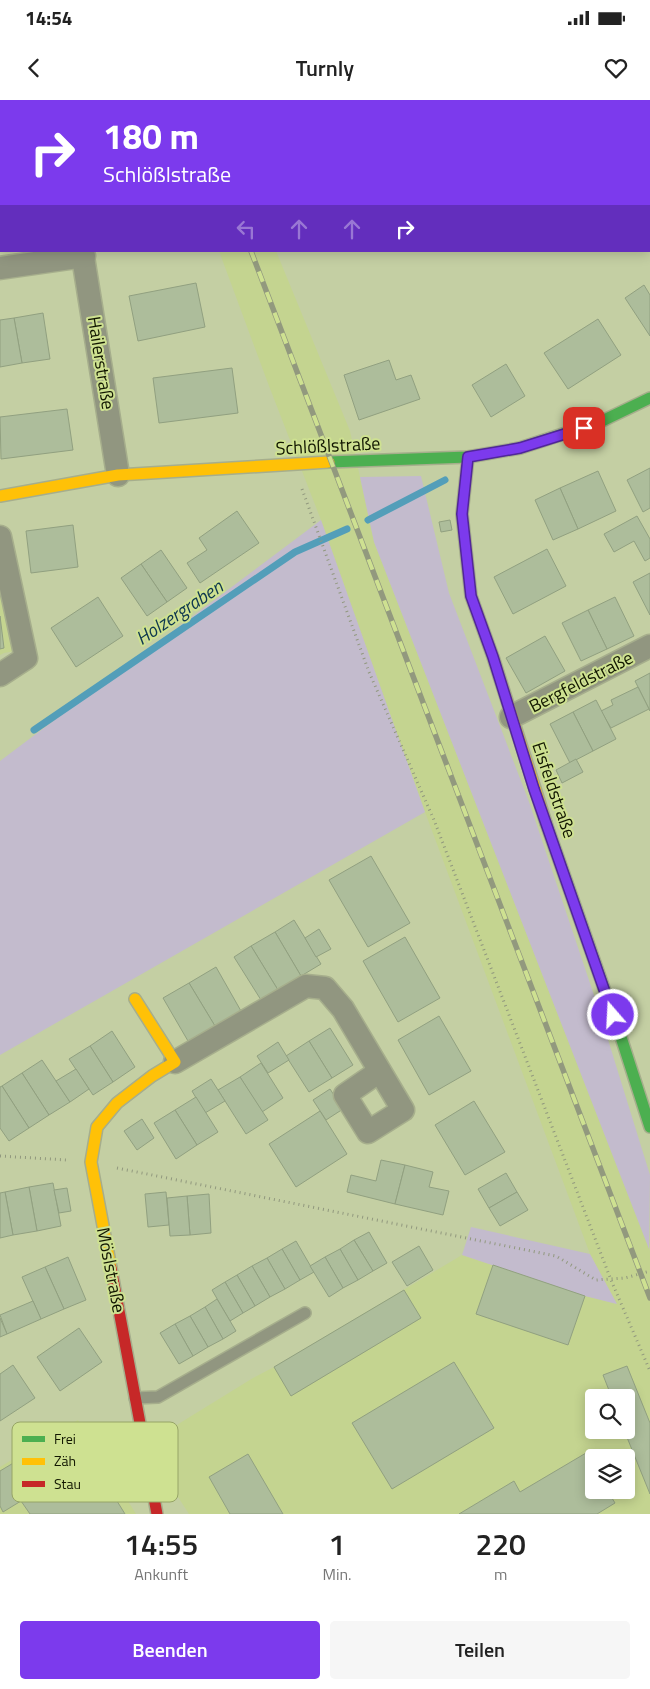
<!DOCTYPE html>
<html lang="de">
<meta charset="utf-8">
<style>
body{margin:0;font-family:"Titillium Web",sans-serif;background:#f6f6f6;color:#222;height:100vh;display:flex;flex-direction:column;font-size:19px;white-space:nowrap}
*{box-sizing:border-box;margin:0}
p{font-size:16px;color:#767676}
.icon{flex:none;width:28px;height:28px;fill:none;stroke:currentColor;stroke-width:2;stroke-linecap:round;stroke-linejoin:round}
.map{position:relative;height:1414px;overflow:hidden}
.side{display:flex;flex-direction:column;background:#fff;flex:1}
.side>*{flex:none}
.top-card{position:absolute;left:0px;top:0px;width:650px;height:152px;box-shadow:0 2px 12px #0003;background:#7c3aed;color:#fff;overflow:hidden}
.buttons{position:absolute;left:585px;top:1289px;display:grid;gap:10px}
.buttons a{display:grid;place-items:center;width:50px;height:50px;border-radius:5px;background:#fff;box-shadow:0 2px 12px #0003;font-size:25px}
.pin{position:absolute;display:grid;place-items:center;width:42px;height:42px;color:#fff;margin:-21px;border-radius:10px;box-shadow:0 2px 8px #0006}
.me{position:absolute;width:55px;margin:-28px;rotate:341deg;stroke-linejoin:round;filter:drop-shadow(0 0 4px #0008)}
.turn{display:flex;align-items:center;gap:18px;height:105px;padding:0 20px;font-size:22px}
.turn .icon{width:65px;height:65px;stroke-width:2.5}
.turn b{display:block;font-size:35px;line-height:42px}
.lanes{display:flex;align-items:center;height:48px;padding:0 20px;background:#0003;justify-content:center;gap:25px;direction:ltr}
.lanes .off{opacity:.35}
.eta{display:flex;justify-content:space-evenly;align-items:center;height:85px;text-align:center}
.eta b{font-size:30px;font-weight:600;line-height:35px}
.action{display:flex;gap:10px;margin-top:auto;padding:10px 20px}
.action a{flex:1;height:58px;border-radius:5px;background:#7c3aed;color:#fff;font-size:20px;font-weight:600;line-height:58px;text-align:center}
.action a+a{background:#f6f6f6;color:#222}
.status{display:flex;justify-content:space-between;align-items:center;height:35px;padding:0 25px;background:#fff;direction:ltr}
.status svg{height:14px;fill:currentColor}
header{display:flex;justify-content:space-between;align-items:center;height:65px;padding:0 20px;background:#fff;font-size:22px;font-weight:600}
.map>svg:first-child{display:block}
.built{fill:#c4d490;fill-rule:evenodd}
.green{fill:#c3bbcd}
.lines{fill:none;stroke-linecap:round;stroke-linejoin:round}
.stream{stroke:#539eb9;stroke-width:7}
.building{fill:#adbd9b;stroke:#91a080}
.lane-casing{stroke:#a6ae8c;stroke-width:14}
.street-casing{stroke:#a6ae8c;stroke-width:25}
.fast-casing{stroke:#a6ae8c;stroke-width:14}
.slow-casing{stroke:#a6ae8c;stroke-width:14}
.jam-casing{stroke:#a6ae8c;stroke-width:14}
.path{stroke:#91987e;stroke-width:3;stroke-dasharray:1 4;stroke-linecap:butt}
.lane{stroke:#919680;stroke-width:11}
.street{stroke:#919680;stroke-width:22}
.fast{stroke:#4caf50;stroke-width:11}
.slow{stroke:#ffc107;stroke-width:11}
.jam{stroke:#c62828;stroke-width:11}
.rail-casing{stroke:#92997e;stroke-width:5.5}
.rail{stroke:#cee191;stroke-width:4;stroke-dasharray:11;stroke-linecap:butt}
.route-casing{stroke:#51269a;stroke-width:12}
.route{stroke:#7c3aed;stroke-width:9}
.labels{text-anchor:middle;stroke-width:4;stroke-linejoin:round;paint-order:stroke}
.street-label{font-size:18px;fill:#121700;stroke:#cee191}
.water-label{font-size:19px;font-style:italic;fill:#0e374f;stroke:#cee191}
.key{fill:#cee191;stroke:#96a466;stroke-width:1}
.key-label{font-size:14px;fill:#121700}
</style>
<div class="status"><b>14:54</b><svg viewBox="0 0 49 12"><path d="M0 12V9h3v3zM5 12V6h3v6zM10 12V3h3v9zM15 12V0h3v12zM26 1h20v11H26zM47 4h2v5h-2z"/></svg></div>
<header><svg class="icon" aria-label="back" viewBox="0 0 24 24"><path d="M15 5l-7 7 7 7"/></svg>Turnly<svg class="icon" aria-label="heart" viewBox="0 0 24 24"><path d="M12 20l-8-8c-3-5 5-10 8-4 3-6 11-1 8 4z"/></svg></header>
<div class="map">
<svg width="650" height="1414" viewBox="0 0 650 1414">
<rect width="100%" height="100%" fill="#c4cfa3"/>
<g class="built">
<path d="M219,151H276L350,331L374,442L650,1151V1414H189L178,1397L167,1331L253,1278L274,1267L462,1155L585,1196L616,1204L590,1154L425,712L321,420L269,286ZM594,1298H626V1330H594ZM594,1358H626V1390H594Z"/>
<polygon points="0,479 15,551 4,553 0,555"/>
<polygon points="78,1320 136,1414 0,1414 0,1367"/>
</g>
<g class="green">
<polygon points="421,376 449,493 529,702 596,901 650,1075 649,1149 374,442 360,377"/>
<polygon points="321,420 425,712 0,955 0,661"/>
<polygon points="471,1127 590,1154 617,1204 585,1196 462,1155"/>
</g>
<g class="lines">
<g class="stream">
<polyline points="368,420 445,380"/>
<polyline points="34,630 295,452 347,429"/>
</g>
</g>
<g class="building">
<polygon points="196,183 205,227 138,241 129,196"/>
<polygon points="644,185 650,195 650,236 625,198"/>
<polygon points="43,213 50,259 22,263 14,218"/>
<polygon points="14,218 22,263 0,267 0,220"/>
<polygon points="598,219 621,255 568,289 544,253"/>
<polygon points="389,260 396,280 411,275 420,299 359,320 344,275"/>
<polygon points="506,264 525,296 491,317 472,285"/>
<polygon points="232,268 238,313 159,323 153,278"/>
<polygon points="67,309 73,350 1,359 0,317"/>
<polygon points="650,368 650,408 643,412 627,380"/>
<polygon points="598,371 616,411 578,429 560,388"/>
<polygon points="560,388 578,429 553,440 535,400"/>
<polygon points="237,411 259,443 200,483 187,463 207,450 199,438"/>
<polygon points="637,416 650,439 650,458 645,461 634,441 614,452 604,434"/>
<polygon points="450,420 452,430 441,432 439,422"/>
<polygon points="73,425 78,467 31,473 26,431"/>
<polygon points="547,449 566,486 513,514 494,477"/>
<polygon points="161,450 187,488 167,502 141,464"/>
<polygon points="141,464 167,502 147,516 121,478"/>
<polygon points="650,473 650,515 633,482"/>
<polygon points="98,497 123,536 76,567 51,528"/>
<polygon points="615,497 634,536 607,549 588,510"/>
<polygon points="588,510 607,549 581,561 562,523"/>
<polygon points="0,516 4,548 0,549"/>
<polygon points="545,536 565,571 526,593 506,558"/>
<polygon points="650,573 650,611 635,581"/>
<polygon points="638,587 649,609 611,628 601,611 613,605 611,600"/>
<polygon points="596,600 616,639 593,651 573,612"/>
<polygon points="573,612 593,651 570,663 550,624"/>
<polygon points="576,659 583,672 562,683 556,670"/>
<polygon points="371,756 410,823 368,847 329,780"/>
<polygon points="294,820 321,864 301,876 275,832"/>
<polygon points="319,829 331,849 316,857 305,838"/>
<polygon points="275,832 301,876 278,890 251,846"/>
<polygon points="405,837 440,898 398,922 363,861"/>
<polygon points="251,846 278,890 261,900 234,857"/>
<polygon points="216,867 241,911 215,926 189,883"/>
<polygon points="189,883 215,926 188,941 163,898"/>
<polygon points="439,916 471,971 429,995 398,940"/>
<polygon points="330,928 353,965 332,978 309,941"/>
<polygon points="112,931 135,967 113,982 90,946"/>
<polygon points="309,941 332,978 309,992 286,956"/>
<polygon points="278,942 289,960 268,973 257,956"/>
<polygon points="90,946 113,982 93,995 69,959"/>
<polygon points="42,960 70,1002 49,1015 22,973"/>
<polygon points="261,963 283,998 262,1012 240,977"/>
<polygon points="76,969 89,989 70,1002 56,981"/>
<polygon points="22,973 49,1015 29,1028 2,986"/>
<polygon points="240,977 268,1020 246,1034 218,990"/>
<polygon points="211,979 225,1001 205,1013 192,991"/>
<polygon points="2,986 29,1028 9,1041 0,1028 0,987"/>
<polygon points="330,989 343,1009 326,1020 313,1000"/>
<polygon points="196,997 218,1032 197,1045 175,1010"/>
<polygon points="474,1001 505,1052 465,1075 435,1025"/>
<polygon points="175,1010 197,1045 176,1059 154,1023"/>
<polygon points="320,1011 347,1054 296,1087 269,1044"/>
<polygon points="142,1019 154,1038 137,1050 124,1031"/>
<polygon points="381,1060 405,1065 395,1104 347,1092 351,1075 376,1081"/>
<polygon points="405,1065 433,1072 429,1087 449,1091 443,1115 395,1104"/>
<polygon points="506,1073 517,1092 489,1108 478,1089"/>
<polygon points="53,1083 61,1126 37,1131 29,1087"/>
<polygon points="29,1087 37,1131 13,1135 5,1092"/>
<polygon points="67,1088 71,1111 59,1113 54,1090"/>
<polygon points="5,1092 13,1135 0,1138 0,1093"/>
<polygon points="166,1092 169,1125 148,1127 145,1094"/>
<polygon points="517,1092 528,1110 500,1126 489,1108"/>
<polygon points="209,1094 211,1133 190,1135 187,1096"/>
<polygon points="187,1096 190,1135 170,1136 167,1098"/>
<polygon points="369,1132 387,1163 373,1171 354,1140"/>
<polygon points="354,1140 373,1171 358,1180 340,1149"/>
<polygon points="296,1141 314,1172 300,1180 282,1149"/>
<polygon points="419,1146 433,1170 407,1186 392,1162"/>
<polygon points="282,1149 300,1180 285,1189 267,1158"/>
<polygon points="340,1149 358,1180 343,1188 325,1157"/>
<polygon points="68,1157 86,1200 64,1209 45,1167"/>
<polygon points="325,1157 343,1188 329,1197 310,1166"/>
<polygon points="267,1158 285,1189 270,1197 252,1166"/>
<polygon points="493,1165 585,1196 568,1245 476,1214"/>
<polygon points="252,1166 270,1197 255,1206 237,1175"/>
<polygon points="45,1167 64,1209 41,1219 22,1177"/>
<polygon points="237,1175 255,1206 243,1213 225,1182"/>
<polygon points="225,1182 243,1213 230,1221 212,1190"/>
<polygon points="404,1190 421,1218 291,1296 274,1267"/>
<polygon points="217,1199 236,1231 223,1239 205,1207"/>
<polygon points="33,1201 41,1219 7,1234 0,1215"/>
<polygon points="205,1207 223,1239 208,1247 190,1216"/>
<polygon points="190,1216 208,1247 193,1256 175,1224"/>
<polygon points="0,1218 7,1234 0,1237"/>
<polygon points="175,1224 193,1256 179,1264 160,1233"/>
<polygon points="79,1228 102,1262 60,1291 37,1257"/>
<polygon points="454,1262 494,1328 392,1389 352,1323"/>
<polygon points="13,1265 35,1298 0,1321 0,1274"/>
<polygon points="627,1266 650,1323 650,1394 624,1330 626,1330 626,1298 612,1298 603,1275"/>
<polygon points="72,1328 125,1414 30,1414 21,1401 3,1412 0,1406 0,1371"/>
<polygon points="586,1353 594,1367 594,1390 607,1390 615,1403 597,1414 459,1414 514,1381 520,1392"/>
<polygon points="248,1354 283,1414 230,1414 209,1377"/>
</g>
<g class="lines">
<g class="lane-casing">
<polyline id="lane" points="135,1298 158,1297 305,1213"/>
</g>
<g class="street-casing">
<g id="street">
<polyline points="32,0 33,1"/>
<polyline points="82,151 118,375"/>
<polyline points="0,168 84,156"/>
<polyline points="0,437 26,558 0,575"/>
<polyline points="511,617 650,546"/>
<polyline points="175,962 306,886 325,888 343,909 403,1010 368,1032 345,995 380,971"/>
</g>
</g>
<g class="fast-casing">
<g id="fast">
<polyline points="329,362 468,357 520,348 600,322 650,298"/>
<polyline points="546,723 620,934 650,1027"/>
</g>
</g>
<g class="slow-casing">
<g id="slow">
<polyline points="468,357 462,414 471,496 493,557 546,723"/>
<polyline points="0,396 118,375 329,362"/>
<polyline points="111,1168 91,1062 97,1027 117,1003 152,976 175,962 135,899"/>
</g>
</g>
<g class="jam-casing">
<polyline id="jam" points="111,1168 157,1414"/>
</g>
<g class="path">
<polyline points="302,389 369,572 434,720 611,1180 650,1271"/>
<polyline points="0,1056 67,1060"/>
<polyline points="117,1068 556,1156 596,1180 625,1178 650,1171"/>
</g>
<use href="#lane" class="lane"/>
<use href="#street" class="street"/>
<use href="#fast" class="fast"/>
<use href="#slow" class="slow"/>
<use href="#jam" class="jam"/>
<g class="rail-casing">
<g id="rail">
<polyline points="193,0 193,1"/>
<polyline points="251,151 650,1198"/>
</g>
</g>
<use href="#rail" class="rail"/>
</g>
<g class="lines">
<g class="route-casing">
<polyline id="route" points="584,328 520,348 468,357 462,414 471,496 493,557 534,689 613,915"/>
</g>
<use href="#route" class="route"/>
</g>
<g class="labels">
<g class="street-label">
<text transform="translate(101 263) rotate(81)" y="6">Hailerstraße</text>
<text transform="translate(328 346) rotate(-3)" y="6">Schlößlstraße</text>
<text transform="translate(581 582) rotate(-27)" y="6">Bergfeldstraße</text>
<text transform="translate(554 690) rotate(71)" y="6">Eisfeldstraße</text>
<text transform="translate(111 1170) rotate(79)" y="6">Möslstraße</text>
</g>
<g class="water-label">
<text transform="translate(179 512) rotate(-34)" y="7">Holzergraben</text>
</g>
</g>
<rect x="12" y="1322" width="166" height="80" rx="8" class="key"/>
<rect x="22" y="1336" width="23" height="6" fill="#4caf50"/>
<rect x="22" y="1358" width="23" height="7" fill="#ffc107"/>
<rect x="22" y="1381" width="23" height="6" fill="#c62828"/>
<g class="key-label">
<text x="54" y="1344">Frei</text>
<text x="54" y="1366">Zäh</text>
<text x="54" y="1389">Stau</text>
</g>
</svg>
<div class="buttons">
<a><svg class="icon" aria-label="search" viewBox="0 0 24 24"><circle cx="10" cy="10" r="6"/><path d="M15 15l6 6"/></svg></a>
<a><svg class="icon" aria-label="layers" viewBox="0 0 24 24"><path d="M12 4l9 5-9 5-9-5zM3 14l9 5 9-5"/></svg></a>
</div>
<div class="pin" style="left:584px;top:328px;background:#d93025"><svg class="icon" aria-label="arrive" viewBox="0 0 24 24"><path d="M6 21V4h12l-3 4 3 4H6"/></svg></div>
<svg class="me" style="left:613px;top:915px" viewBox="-20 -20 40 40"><circle r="17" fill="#7c3aed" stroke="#fff" stroke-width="3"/><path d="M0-11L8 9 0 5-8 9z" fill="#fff"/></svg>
<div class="top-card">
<div class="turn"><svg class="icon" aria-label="right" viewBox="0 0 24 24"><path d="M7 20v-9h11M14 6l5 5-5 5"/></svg><div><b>180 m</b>Schlößlstraße</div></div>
<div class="lanes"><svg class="icon off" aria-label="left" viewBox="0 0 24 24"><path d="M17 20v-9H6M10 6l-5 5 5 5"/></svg><svg class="icon off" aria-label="ahead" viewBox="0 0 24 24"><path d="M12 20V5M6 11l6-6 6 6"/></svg><svg class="icon off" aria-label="ahead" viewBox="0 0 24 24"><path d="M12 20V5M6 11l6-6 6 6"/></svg><svg class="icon" aria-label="right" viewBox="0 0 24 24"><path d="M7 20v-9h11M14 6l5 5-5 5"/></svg></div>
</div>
</div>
<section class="side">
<div class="eta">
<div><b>14:55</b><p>Ankunft</p></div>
<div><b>1</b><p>Min.</p></div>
<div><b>220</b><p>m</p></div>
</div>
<div class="action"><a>Beenden</a><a>Teilen</a></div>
</section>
